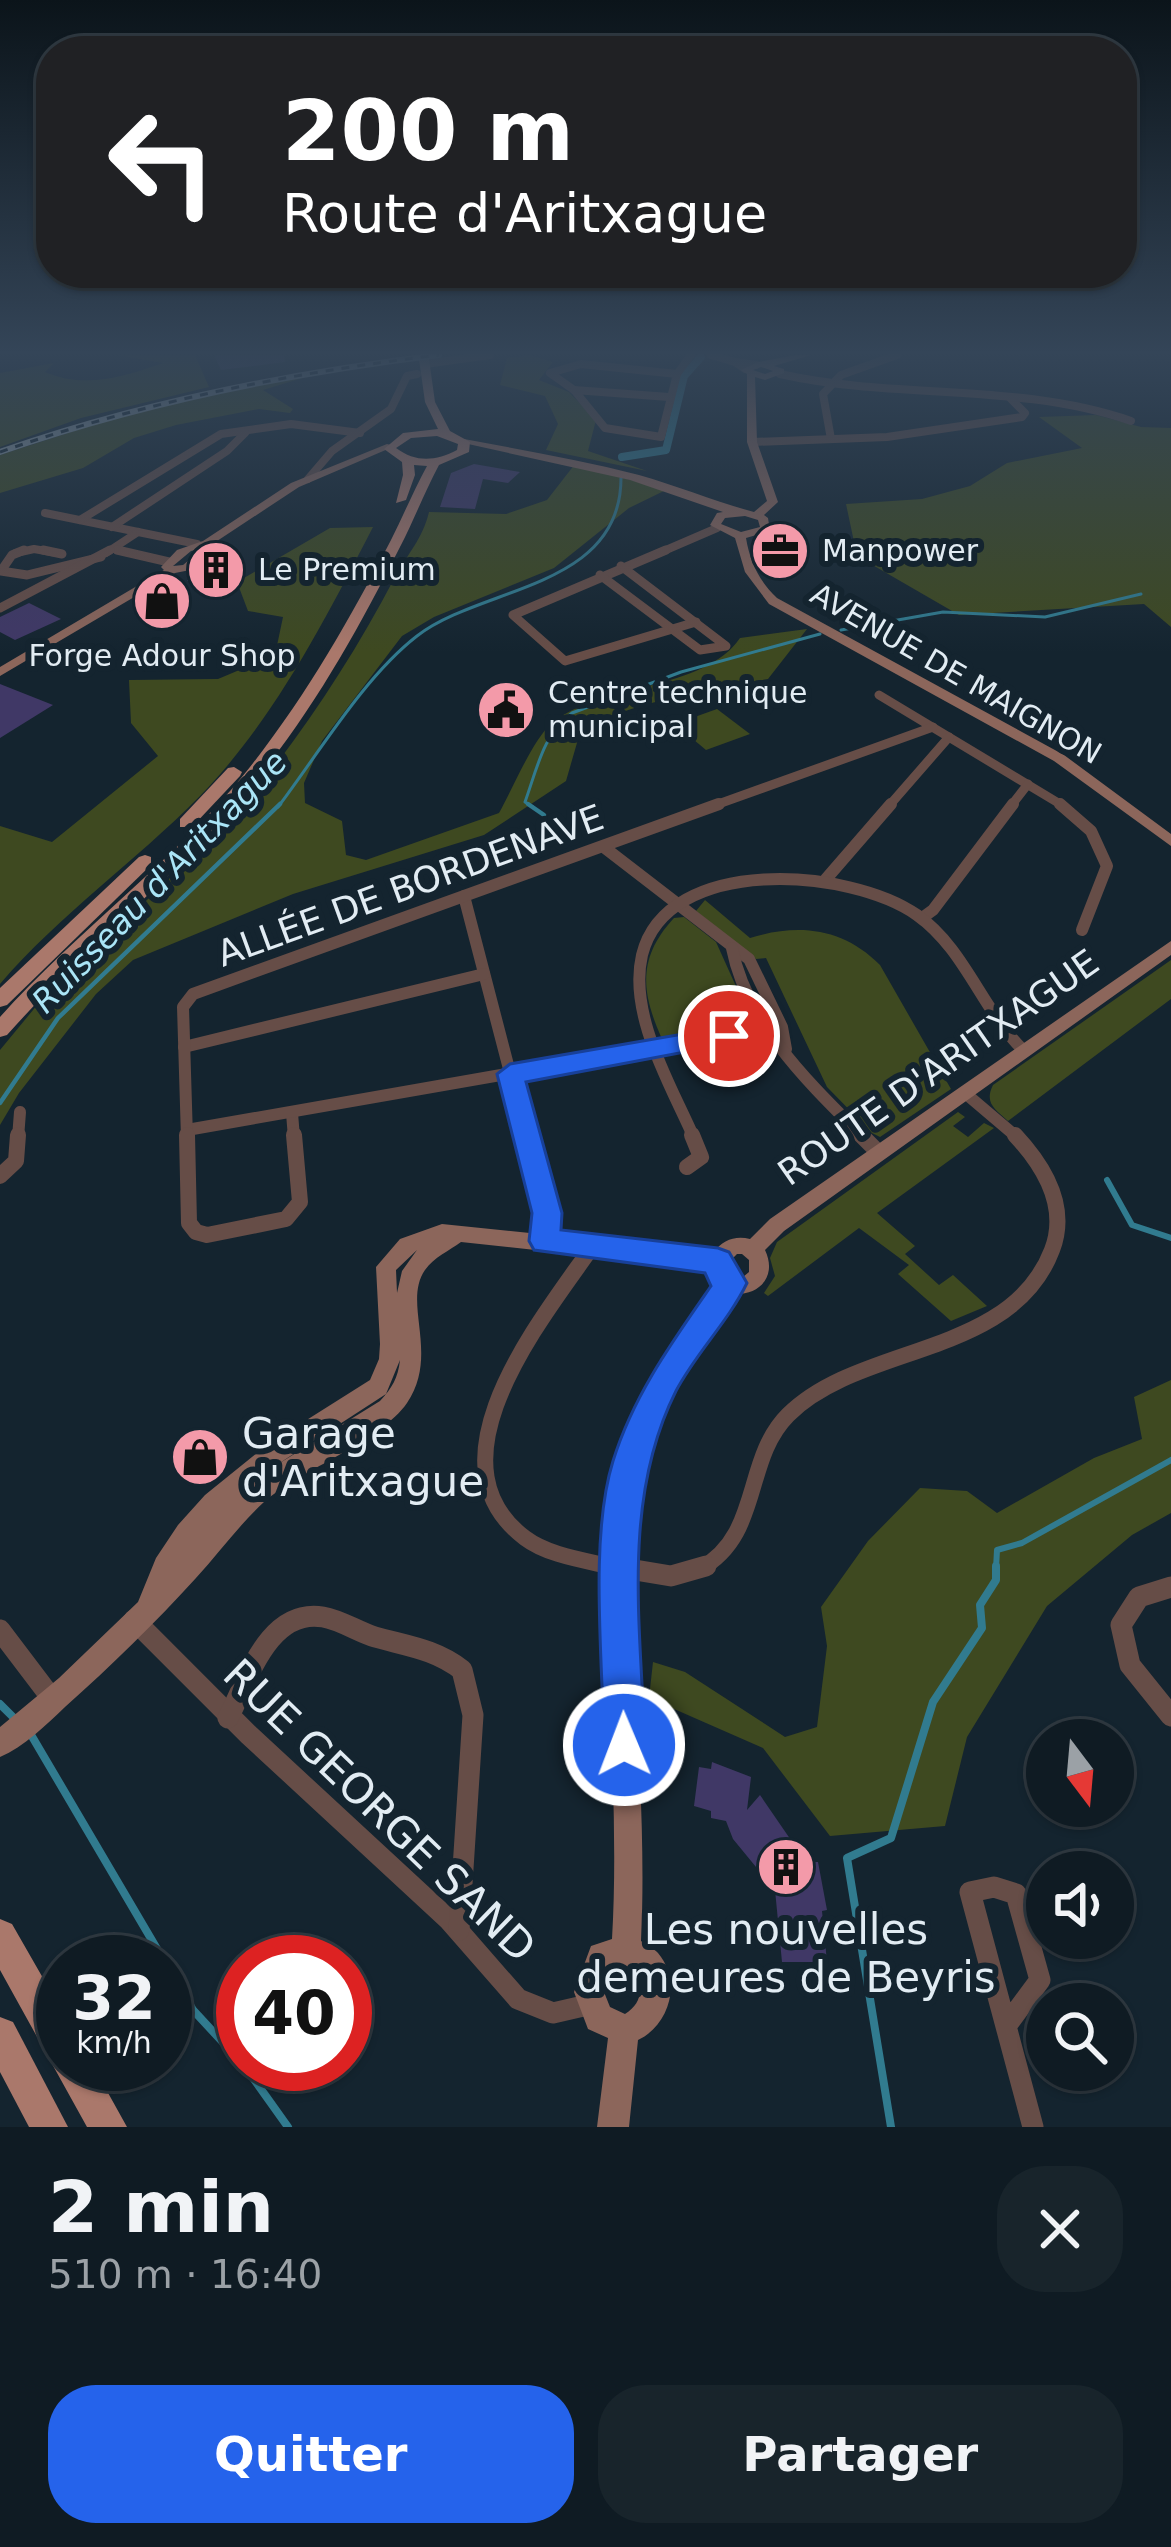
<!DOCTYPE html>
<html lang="fr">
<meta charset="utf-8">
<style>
body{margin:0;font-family:"DejaVu Sans",sans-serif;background:#18242b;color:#f1f3f6;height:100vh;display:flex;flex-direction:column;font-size:45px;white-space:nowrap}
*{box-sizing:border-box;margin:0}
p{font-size:39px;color:#9ba1a6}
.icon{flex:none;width:66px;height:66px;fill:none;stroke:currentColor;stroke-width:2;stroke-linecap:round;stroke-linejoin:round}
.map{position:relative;height:2127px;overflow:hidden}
.drawer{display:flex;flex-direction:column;background:#0f1b23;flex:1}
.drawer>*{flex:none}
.top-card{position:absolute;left:36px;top:36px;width:1101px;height:252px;border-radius:48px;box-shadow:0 3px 9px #0004,0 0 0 3px #2f3941;background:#202124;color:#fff;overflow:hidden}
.needle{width:78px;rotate:164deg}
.buttons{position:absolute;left:1026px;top:1719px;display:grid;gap:24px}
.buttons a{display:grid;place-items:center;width:108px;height:108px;border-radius:50%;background:#0f1b23;box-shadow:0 3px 9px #0004,0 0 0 3px #2f3941;font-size:60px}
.speed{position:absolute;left:36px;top:1935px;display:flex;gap:24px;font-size:60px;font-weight:700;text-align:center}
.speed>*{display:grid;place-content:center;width:156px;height:156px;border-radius:50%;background:#0f1b23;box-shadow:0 3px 9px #0004,0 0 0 3px #2f3941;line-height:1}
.speed small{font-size:30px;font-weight:400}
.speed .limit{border:18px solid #d22;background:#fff;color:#111}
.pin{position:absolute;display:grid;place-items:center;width:102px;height:102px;color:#fff;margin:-51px;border:6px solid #fff;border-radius:50%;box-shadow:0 3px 12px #0007}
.me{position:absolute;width:132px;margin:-66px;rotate:359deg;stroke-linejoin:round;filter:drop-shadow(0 0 9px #0008)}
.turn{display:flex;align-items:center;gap:42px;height:252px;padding:0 48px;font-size:54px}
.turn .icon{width:156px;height:156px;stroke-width:2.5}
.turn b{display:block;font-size:84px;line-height:102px}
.round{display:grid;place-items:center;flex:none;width:126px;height:126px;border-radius:48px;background:#18242b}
.headline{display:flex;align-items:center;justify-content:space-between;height:204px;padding:0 48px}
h1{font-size:72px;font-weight:700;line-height:90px}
.button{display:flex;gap:24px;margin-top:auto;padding:24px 48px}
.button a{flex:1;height:138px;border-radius:48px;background:#2563eb;color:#fff;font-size:48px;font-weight:700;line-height:138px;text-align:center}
.button a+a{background:#18242b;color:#f1f3f6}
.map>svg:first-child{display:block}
.green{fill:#3e4920}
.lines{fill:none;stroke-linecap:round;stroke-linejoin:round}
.stream-far3{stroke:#317b8f;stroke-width:3}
.stream-far2{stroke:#317b8f;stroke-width:4.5}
.stream-far1{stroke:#317b8f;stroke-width:6}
.stream{stroke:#317b8f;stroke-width:8}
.canal{stroke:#317b8f;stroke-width:8}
.building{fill:#403866}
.street-far4{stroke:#664d47;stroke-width:8}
.street-far3{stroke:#664d47;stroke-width:9}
.street-far2{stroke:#664d47;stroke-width:12}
.street-far1{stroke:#664d47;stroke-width:16}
.street{stroke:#664d47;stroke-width:21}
.secondary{fill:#8c665b;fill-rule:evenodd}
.primary{fill:#aa786b;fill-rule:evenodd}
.rail-casing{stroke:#929fa7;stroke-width:6}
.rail{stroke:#14242f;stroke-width:3;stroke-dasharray:8;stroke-linecap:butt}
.route{fill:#2563eb;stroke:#184099;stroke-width:3}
.labels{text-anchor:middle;stroke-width:12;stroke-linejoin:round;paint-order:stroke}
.far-poi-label{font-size:30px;fill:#e2ecf3;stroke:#14242f;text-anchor:start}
.far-street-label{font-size:30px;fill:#e2ecf3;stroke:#14242f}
.far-water-label{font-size:33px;font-style:italic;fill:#aae5f7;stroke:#14242f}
.street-label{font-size:36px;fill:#e2ecf3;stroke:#14242f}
.near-poi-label{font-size:42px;fill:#e2ecf3;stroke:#14242f;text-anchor:start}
.near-street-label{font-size:42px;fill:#e2ecf3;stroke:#14242f}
</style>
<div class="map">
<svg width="1171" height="2127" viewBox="0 0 1171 2127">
<rect width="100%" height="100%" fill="#14242f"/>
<g class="green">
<path d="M117,355H195L209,387L81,418L0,447V373L54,363L45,372C84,389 124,377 163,363Z"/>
<polygon points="530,355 553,362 539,380 569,392 596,420 588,451 647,471 546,450 558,424 545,396 500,385 507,358"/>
<polygon points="332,369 263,390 293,409 290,413 259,409 176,425 134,438 83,468 0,493 0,455 139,410"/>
<polygon points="1096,415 1141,427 1171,428 1171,627 1144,604 959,615 857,556 846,504 922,499 970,486 1007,463 1082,448 1039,417"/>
<path d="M575,464L666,490L629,508L554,568L434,617L402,636L322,741L304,783L305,803L342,821L346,855L366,860L499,813C512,790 533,739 552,723C601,683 704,691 740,638L807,629L768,679C703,691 641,700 581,729L566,781L484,835L293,894L133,960L96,994L19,1093L0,1125V1050L38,1004L236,815C298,740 350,663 395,577C407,555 423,538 429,512L506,514L547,500Z"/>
<path d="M373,527C325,620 274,720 200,796C135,862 60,914 0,984V826L52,842L158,756L131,723L129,680L218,679L275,655L283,617L248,611L237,582L330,528Z"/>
<polygon points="717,709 750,734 706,750 675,724"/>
<path d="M705,900L750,938C799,923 843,928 880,965L951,1089L880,1137L872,1133L827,1087L766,958L756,959L696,911Z"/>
<path d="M684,917L716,942L753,1024L749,1027L669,1042L662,1039C641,992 637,958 674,918Z"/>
<path d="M1171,960V999L1008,1121C995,1109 984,1103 993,1085Z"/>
<polygon points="958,1112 965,1117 953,1126 968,1137 984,1123 994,1128 877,1213 915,1246 905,1254 939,1285 953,1275 987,1306 951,1321 898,1274 909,1265 859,1228 768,1296 764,1293 775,1276 770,1258 777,1242"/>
<polygon points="1171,1380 1171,1513 1132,1535 1047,1606 967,1737 945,1826 830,1836 763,1748 649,1698 653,1662 685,1672 785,1737 817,1727 827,1646 821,1607 868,1541 920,1488 967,1491 997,1513 1094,1458 1142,1439 1134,1397"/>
</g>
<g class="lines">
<g class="stream-far3">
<polyline points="841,630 943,612 1045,617 1141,594"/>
<path d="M278,807C319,753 364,677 417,636C481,586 621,589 621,478"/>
<path d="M533,807L525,802C537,769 543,734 572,713L681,672L820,634"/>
</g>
<g class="stream-far2">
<polyline points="528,804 544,815"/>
<polyline points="0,1103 58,1018 280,804"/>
</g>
<g class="stream-far1">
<polyline points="1107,1180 1132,1225 1171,1238"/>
<polyline points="996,1569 997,1550 1022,1543 1171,1460"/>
</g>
<g class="stream">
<polyline points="0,1704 13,1717"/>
<polyline points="30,1733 193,2010 243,2064"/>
<polyline points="243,2064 288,2127"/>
<polyline points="891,2127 847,1858 891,1838 933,1702 982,1628 980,1605 996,1580 996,1566"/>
</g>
<polyline class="canal" points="622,457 666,450 684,376 701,357"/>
</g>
<g class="building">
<polygon points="214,355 284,355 285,362 221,370"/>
<polygon points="474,464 520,472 508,483 483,479 475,509 440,507 451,473"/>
<polygon points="214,559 239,563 219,582 187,581"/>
<polygon points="29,603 61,619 15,640 0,632 0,617"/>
<polygon points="0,684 53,705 0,738"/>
<polygon points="712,1762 751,1777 747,1810 760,1795 806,1862 818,1862 827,1910 822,1911 827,1962 782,1962 775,1890 733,1839 726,1821 711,1818 711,1811 694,1806 699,1767 711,1769"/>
</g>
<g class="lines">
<g class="street-far4">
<polyline points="711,355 735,362"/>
<polyline points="425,364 490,355"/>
<polygon points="581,364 677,374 661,437 605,428 574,390 550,373"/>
<polyline points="745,369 735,362 756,365"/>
<polyline points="677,374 691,355"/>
<path d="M780,374C896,400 1018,382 1131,421"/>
<polyline points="574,390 669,397"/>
<polyline points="831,439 823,394 841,375 897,355"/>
<polyline points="752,442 887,437 1022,417 1025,413 1011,399"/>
<polyline points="308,479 332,451 391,409 407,376 417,374"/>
<polyline points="45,513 197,544"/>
<polyline points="80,520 221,434 291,424 360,433"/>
<polyline points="112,527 227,451 245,433"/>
<polyline points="114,549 129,553"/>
<polyline points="16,553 34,549 57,553"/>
<polyline points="106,553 138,532"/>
<polyline points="659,553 717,528"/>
</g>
<g class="street-far3">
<polyline points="24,550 12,555 1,571 27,575 101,557"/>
<polyline points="43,550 62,554"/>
<polyline points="117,550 169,562"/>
<polyline points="666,550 513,615 565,661 696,622"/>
<polyline points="600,575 700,650 726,646 621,566"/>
<polyline points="0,608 110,550"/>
<polyline points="879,695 1065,807"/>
<polyline points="710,807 933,727"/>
<polyline points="888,807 949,737"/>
<polyline points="1010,807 1028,784"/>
</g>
<g class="street-far2">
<polyline points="1060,804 1091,831 1107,866 1082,930"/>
<polyline points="605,848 749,959 782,1027 786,1049"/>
<polyline points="826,879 891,804"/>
<polyline points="464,896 527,1138"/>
<polyline points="922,918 933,910 1013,804"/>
<path d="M732,948C747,1025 811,1085 864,1138"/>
<polyline points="184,1047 484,974"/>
<polyline points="965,1093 1018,1138"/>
<polyline points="292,1113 294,1138"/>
<polyline points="187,1130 764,1029"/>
<polyline points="18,1138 20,1112"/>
<polyline points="187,1138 183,1007 193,994 719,804"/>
<path d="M694,1138C671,1085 628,1015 642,955C667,854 850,868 917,915C965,949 982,1010 1024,1051"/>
</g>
<g class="street-far1">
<polyline points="187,1135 189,1223 196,1232 207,1235 286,1219 300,1202 294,1135"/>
<polyline points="527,1135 547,1213 545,1241"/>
<polyline points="861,1135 878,1152"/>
<polyline points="687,1167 701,1157 692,1135"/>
<polyline points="0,1176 16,1161 18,1135"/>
<path d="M592,1247C541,1320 424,1462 525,1538C550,1557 591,1561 621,1569"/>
<path d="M700,1569C762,1535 743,1460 788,1415C860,1343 1011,1358 1052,1250C1069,1206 1044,1166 1015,1135"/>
</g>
<g class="street">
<polyline points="611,1566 671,1576 706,1566"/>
<polyline points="1171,1587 1139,1597 1121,1625 1130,1665 1171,1716"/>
<polyline points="134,1620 249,1735 449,1920 518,1999 553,2013 592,2004"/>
<polyline points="0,1630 53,1700"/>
<path d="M228,1718C248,1680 268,1608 323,1617C341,1620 358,1632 375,1637C407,1646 435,1649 462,1670L473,1715L459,1930"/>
<polyline points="1006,2026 1040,1980 1016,1894 994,1887 970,1892 1033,2127"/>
</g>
<g class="secondary">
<path d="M796,355H811L774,366L784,369V373L765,380L755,377L757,442L778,502L764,515L768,518L770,531L746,538C750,562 759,581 777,598L1064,755L1171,834V846L1054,761L769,604L745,572L735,538L710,525L717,513L723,512L630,480L459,442L464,439C522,450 581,460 639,475C678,486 716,502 754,512L767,501L747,442V374L741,370L758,362ZM761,367L773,371L765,374L753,370ZM745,516L758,520L760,527L741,532L721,524L725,518Z"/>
<path d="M387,444L395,446L299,487L214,543L219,546L217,548L190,570L175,573L0,676V667L164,570L161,567L177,550L203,541L291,483ZM204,548L183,565L173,566L191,551Z"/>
<path d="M1171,941V955L784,1231L765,1250C777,1275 761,1295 734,1294C701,1338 668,1384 650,1437C628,1501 633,1570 634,1637C637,1739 646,1840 641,1941C644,1943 656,1950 658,1953C682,1981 670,2025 638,2040L629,2127H597L608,2038L588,2029L574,1992L591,1946L612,1939C618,1838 610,1737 609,1635C608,1571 605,1506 625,1444C644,1385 680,1333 717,1285L709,1269L461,1242C449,1251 434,1257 425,1270C402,1303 440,1354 407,1403C382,1440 301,1470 264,1502C239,1525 219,1553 196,1578C155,1623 111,1666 65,1707C46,1725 24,1747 0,1757V1727L59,1678L138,1602L156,1558L178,1525L205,1495L267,1445L370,1380L379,1359L380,1344L376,1267L400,1239L442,1224L714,1252C722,1240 736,1235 750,1239L770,1219ZM417,1250L402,1271L397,1293L396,1270ZM737,1254H742L749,1260V1272L743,1277L734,1275L730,1270L731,1260ZM400,1360C398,1378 392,1388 380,1401L275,1466L386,1394ZM624,1965L636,1973C643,1991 641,2004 625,2014L610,2007L604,1992L613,1968Z"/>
</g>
<g class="primary">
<path d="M424,356L429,359L435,402L450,431L470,442L469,452L439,465C425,491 414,520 400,547C359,628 314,709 256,780C182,873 86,946 7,1035L0,1037V1017C77,931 173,862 246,772C303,701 349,621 391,540C403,516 414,490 427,466L414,465L415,475L406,500L396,503L403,475L402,462L384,449L403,433L438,429L425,402L419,359ZM437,436L458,444L457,450C436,461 416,463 396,448L411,438Z"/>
<polygon points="234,767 242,772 240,776 192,827 180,827 180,819 228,768"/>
<polygon points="145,855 151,857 151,865 7,1005 0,1007 0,988 139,857"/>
<polygon points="0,1919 12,1924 63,2013 63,2064 92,2064 127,2127 87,2127 0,1970"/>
<polygon points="0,2017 13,2022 68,2127 29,2127 0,2072"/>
</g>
<g class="rail-casing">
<path id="rail" d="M0,452C143,402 289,373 439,355"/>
</g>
<use href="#rail" class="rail"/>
</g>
<linearGradient id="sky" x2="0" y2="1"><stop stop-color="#0b141a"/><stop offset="0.54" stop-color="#344558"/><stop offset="1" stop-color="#344558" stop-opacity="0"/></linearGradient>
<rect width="1171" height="653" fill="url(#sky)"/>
<path class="route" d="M729,1026L738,1029L742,1036L738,1042L526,1082L562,1213L561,1230L718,1248L729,1252L747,1283C728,1322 696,1353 676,1391C621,1500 641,1627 645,1745L639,1759L624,1765L610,1759L604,1745C603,1663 589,1538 613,1461C633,1396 672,1342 711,1286L705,1273L534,1250L529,1241L532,1213L497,1074L510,1064Z"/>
<defs>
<g id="office-disc" transform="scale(3)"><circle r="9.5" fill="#f39aa9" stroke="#14242f"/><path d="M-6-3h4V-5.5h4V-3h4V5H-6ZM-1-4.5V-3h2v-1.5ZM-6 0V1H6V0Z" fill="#111"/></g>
<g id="building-disc" transform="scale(3)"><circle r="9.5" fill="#f39aa9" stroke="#14242f"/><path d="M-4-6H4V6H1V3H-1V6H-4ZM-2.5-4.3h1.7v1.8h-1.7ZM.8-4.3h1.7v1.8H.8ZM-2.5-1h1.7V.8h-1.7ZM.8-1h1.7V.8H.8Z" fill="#111"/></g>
<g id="shop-disc" transform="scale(3)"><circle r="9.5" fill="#f39aa9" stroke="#14242f"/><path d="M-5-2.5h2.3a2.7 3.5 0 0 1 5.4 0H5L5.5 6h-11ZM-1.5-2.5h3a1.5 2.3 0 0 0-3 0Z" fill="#111"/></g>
<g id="civic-disc" transform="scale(3)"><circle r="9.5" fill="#f39aa9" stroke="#14242f"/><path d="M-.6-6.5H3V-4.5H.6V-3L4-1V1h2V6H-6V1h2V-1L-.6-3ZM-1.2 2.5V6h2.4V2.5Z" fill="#111"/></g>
</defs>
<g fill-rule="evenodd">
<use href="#office-disc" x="780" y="551"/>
<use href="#building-disc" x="216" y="570"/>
<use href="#shop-disc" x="162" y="601"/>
<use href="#civic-disc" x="506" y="710"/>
<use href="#shop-disc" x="200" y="1457"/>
<use href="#building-disc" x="786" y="1867"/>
</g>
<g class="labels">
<g class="far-poi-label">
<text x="822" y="561">Manpower</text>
<text x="258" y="580">Le Premium</text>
<text x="162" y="666" text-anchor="middle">Forge Adour Shop</text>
<text x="548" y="703">Centre technique<tspan x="548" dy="34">municipal</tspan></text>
</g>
<g class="far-street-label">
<text transform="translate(956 674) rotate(30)" y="10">AVENUE DE MAIGNON</text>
</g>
<g class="far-water-label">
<text transform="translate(159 881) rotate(-46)" y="12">Ruisseau d'Aritxague</text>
</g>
<g class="street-label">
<text transform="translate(410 885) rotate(-20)" y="13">ALLÉE DE BORDENAVE</text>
<text transform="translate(938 1067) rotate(-35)" y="13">ROUTE D'ARITXAGUE</text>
</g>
<g class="near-poi-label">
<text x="242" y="1448">Garage<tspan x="242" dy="48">d'Aritxague</tspan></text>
<text x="786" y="1944" text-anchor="middle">Les nouvelles<tspan x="786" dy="48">demeures de Beyris</tspan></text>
</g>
<g class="near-street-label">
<text transform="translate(380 1810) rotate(44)" y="15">RUE GEORGE SAND</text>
</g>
</g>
</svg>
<div class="buttons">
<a><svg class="needle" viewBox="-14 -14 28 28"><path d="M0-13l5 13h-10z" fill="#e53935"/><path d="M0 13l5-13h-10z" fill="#9ba1a6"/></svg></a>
<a><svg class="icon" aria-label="sound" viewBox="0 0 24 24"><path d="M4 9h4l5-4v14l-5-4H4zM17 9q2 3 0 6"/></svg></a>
<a><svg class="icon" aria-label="search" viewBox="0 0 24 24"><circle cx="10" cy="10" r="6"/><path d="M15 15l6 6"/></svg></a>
</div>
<div class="speed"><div>32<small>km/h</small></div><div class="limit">40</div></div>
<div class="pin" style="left:729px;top:1036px;background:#d93025"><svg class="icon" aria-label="arrive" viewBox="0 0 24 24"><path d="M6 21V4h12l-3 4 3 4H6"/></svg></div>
<svg class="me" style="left:624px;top:1745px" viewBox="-20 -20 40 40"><circle r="17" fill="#2563eb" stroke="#fff" stroke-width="3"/><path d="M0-11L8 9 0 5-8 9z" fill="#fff"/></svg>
<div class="top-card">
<div class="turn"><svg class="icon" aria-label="left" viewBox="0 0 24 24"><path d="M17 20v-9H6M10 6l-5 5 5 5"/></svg><div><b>200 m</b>Route d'Aritxague</div></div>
</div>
</div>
<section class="drawer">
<div class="headline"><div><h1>2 min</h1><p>510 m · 16:40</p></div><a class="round"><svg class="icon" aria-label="close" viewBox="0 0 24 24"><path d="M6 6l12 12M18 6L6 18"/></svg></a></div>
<div class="button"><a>Quitter</a><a>Partager</a></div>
</section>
